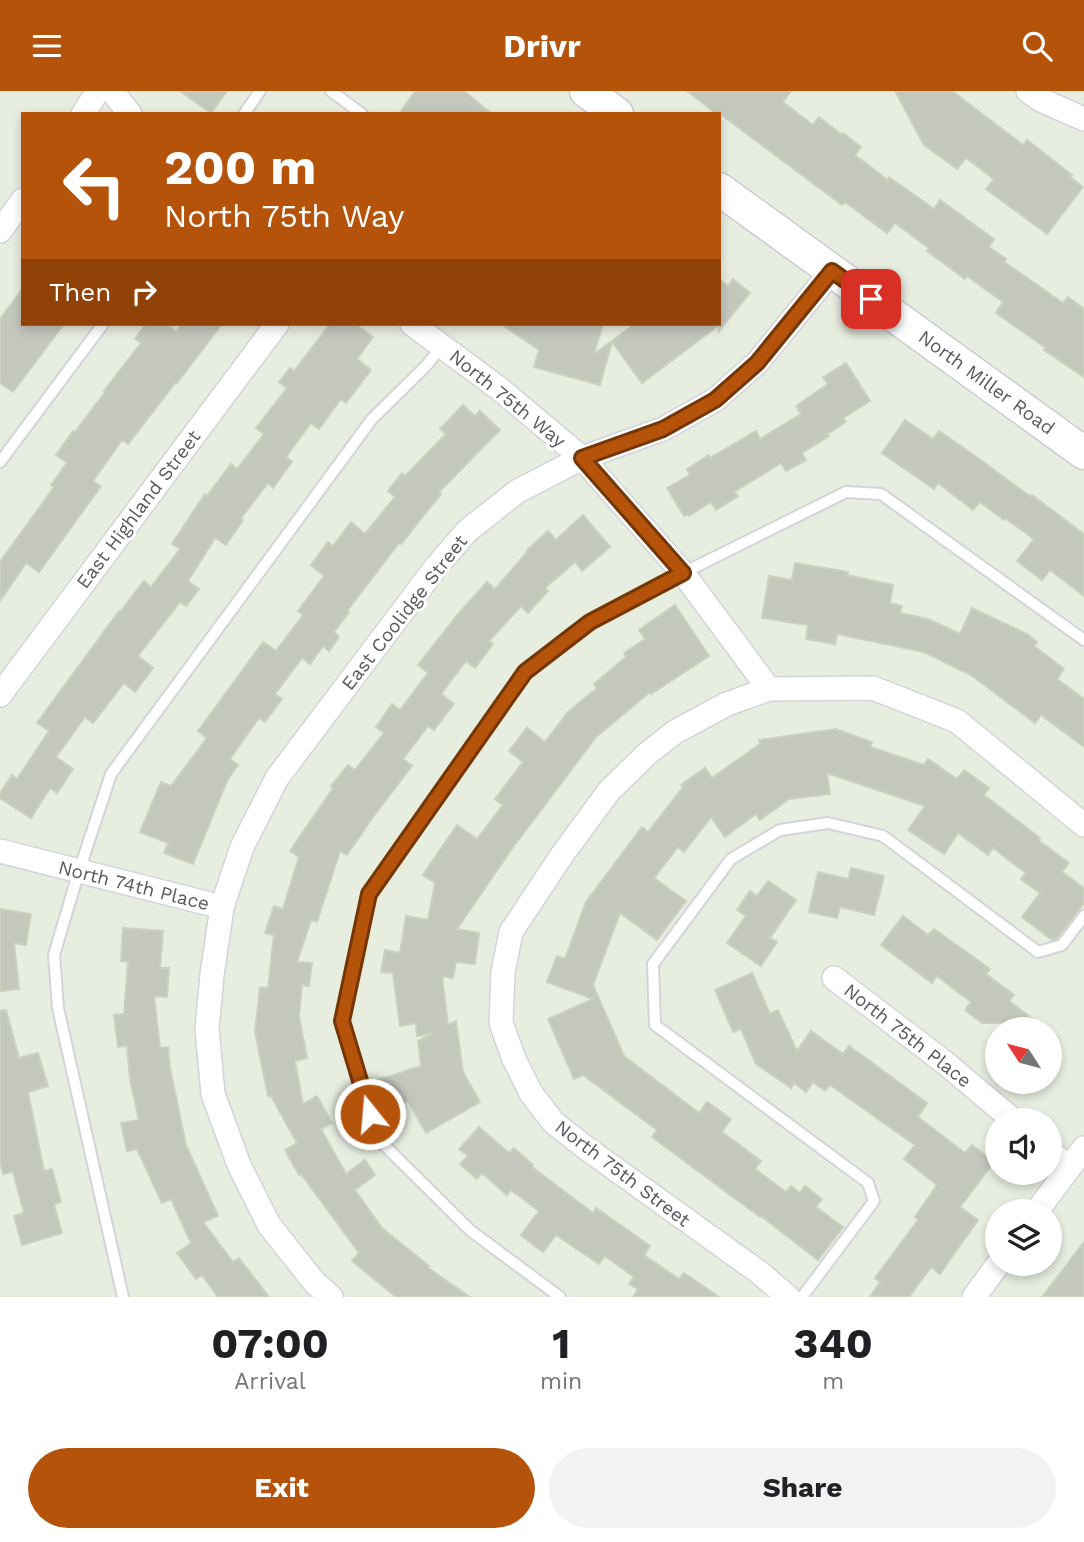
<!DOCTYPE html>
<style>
body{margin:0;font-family:"Work Sans",sans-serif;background:#f2f2f2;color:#202124;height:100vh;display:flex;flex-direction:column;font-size:26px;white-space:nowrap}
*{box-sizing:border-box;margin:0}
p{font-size:23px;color:#757577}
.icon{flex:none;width:38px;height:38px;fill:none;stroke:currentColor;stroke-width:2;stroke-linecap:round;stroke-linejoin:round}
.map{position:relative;height:1206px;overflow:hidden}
.panel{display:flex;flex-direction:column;background:#fff;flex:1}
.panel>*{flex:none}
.top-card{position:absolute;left:21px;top:21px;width:700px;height:214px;border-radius:0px;box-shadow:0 4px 10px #0003;background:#b45309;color:#fff;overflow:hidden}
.needle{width:46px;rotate:306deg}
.controls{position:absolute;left:985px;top:926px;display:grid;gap:14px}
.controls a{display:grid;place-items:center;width:77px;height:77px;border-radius:50%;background:#fff;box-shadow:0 4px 10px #0003;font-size:35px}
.pin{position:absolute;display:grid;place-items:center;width:60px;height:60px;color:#fff;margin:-30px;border-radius:14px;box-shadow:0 4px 10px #0006}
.me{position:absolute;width:77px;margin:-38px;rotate:343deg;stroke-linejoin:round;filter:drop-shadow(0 0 5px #0008)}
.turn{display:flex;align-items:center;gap:24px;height:147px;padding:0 28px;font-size:32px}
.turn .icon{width:91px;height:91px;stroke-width:2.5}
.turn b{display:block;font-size:49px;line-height:60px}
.then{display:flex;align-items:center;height:66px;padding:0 28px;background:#0003;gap:14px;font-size:26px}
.eta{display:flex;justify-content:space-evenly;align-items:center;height:119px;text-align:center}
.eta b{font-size:42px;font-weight:700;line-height:49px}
.cta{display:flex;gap:14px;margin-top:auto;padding:14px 28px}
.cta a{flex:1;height:80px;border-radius:42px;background:#b45309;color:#fff;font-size:28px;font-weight:700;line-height:80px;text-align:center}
.cta a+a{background:#f2f2f2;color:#202124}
header{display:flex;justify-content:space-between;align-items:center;height:91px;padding:0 28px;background:#b45309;color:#fff;font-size:32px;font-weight:700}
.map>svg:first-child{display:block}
.building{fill:#c3c7bc;stroke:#cad2bd;stroke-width:2}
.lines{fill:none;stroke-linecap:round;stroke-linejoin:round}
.lane-casing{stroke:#d5d3da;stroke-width:14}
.street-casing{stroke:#d5d3da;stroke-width:26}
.secondary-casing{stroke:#cdcad5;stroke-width:35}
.lane{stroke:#fff;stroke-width:10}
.street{stroke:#fff;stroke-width:23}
.secondary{stroke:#fff;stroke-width:32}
.route-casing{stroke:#753606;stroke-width:18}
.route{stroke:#b45309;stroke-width:12}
.labels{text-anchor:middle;stroke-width:6;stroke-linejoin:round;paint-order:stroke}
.street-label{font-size:19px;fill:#5a5862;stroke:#fff}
</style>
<header><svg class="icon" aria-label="menu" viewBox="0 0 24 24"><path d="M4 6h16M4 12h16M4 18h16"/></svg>Drivr<svg class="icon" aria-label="search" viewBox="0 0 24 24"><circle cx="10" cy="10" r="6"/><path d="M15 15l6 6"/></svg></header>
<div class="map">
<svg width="1084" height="1206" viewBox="0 0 1084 1206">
<rect width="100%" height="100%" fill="#e7eddf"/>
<g class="building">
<polygon points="180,0 227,0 211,22"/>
<polygon points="415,0 464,0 492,23 399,23"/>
<polygon points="687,0 791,0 783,11 813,34 819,26 842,44 843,42 861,56 855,64 888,89 889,86 934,118 940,109 994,148 989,156 1006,168 1004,171 1063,212 1068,206 1084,218 1084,286 1044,259 1046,257 996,222 1003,211 967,185 965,188 927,160 929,157 895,132 887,142 845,111 842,114 723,25 717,23"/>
<polygon points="895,0 952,0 1023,54 1027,49 1072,84 1070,86 1083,96 1047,143 986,98 994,88 966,67 957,78 924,54"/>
<polygon points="719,188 728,195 733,188 750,202 719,240 719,234 642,292 612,251 600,294 534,276 539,259 501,233 603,233 594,263 635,233 719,233"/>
<polygon points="23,197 23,233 64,233 13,301 0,292 0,228"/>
<polygon points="146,233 166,233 176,241 182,233 222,233 177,292 176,291 128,353 122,349 93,390 101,395 39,481 26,472 0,510 0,471 54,396 51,394 67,372 56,364 73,340 75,341 105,301 104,300 141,252 135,248"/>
<polygon points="330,233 355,233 373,246 357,268 371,279 346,312 341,308 319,338 311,332 286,366 292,371 273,397 268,392 241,427 243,429 226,454 215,447 188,490 199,498 186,515 180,511 138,565 153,577 135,601 124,592 93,632 85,626 56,666 73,678 57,702 50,697 31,727 0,707 0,702 12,684 17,688 49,640 37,632 119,520 120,521 144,490 151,496 180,458 172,453 205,403 207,405 231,373 237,378 264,343 256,337 287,297 279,291 290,277 294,280"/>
<polygon points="846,272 870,310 843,327 846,331 827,343 829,345 802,362 806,369 786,380 781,372 734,401 738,405 716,419 711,411 689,425 688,423 684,425 667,397 690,384 687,378 709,364 710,367 756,340 760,348 801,323 796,315 828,293 823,286"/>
<polygon points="463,314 475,325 480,320 500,339 439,401 441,403 401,453 399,452 347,520 349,521 334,541 339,546 329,560 323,555 310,573 302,567 275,603 282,608 265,631 259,627 230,668 238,674 227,690 193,773 164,762 168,752 140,741 161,691 171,695 207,647 198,640 263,551 276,560 303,524 298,520 324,485 311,474 328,451 333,455 351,431 365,443 395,406 388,400 402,382 405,385 446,343 440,338"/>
<polygon points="905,329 933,348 939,340 971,362 1031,406 1032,404 1084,443 1084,505 1050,479 1042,489 1017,470 1034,448 1005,427 1004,429 980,411 973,419 938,392 934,398 882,362"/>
<polygon points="583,424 610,456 582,480 575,471 545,497 548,500 528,522 521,515 489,550 493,553 475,577 466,570 441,603 454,613 434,639 428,635 403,668 412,675 373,726 347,764 340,760 317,831 311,829 297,871 312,872 309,895 302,894 299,925 307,967 295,970 303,1013 317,1005 332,1032 321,1038 346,1083 365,1069 375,1084 355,1099 382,1137 429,1175 428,1177 470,1206 396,1206 352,1170 359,1162 301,1083 299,1084 285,1059 297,1052 271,1005 268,1005 255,941 260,896 268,897 274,844 265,842 274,815 283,818 299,766 290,760 333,697 331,695 348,674 355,679 384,642 376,636 392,613 400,619 428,582 418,574 459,522 487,491 495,498 528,460 527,459 548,440 556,449"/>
<polygon points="795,472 848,481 847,484 893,494 890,512 902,515 900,522 928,528 960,543 972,517 1029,544 1037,551 1034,555 1064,578 1057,588 1084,608 1084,656 1041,624 1035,632 971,584 924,561 837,543 835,553 806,548 808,534 762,527 769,485 792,489"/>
<polygon points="675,514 709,565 651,603 650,601 596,646 511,759 457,838 479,842 475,873 456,871 453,887 442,885 448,934 456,930 463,981 480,1011 426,1042 408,1010 384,1018 375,990 421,975 418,950 433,942 417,945 416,932 400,935 393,882 381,881 385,859 400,862 406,825 428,829 435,792 423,784 457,734 477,748 503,714 495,708 523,671 509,660 527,637 545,651 568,621 597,597 594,593 626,566 624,562 645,548 639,539"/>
<polygon points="836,638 872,651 870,656 924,674 928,668 957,688 964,679 989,697 984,704 1040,747 1038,749 1069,772 1062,781 1084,797 1084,812 1057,847 1052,849 1022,826 1040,802 1021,788 1026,782 993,757 988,764 958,742 944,763 908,739 925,715 827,682 830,703 789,708 760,729 756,723 725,746 711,726 684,761 678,756 654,787 686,810 657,849 620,822 593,894 624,965 699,1022 707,1011 731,1028 722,1041 761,1070 755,1078 786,1101 791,1095 800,1102 805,1095 822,1108 816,1116 843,1136 818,1169 761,1125 760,1126 652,1046 657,1039 583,984 574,988 548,928 593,908 547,891 557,865 565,868 586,811 642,736 648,741 683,696 681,694 705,677 712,687 760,653 759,649"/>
<polygon points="851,777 884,785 874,824 840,816 837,827 809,821 818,781 848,788"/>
<polygon points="768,790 796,809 770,847 777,851 761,875 727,852 746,825 737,819 750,800 757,805"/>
<polygon points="0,818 31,823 26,854 14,852 19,898 0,900"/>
<polygon points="903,825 928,844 934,838 990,878 986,883 1014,904 1009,910 1046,938 999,938 1004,932 982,932 965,919 971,911 937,885 932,892 881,854"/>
<polygon points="123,837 163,840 160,877 169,877 167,906 154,905 160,957 168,956 170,977 186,1054 218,1125 203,1131 233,1171 239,1167 269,1206 218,1206 202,1184 196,1188 177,1162 191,1152 171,1108 162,1112 137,1058 127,1060 121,1032 139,1029 130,988 127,955 118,956 114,924 124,923 128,871 121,870"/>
<polygon points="752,882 770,923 778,919 797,960 811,940 843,963 849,955 927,1012 918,1026 965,1062 972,1054 994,1071 960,1116 978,1129 940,1183 931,1176 909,1206 870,1206 880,1191 875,1187 918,1129 915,1126 937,1094 904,1068 915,1054 830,994 825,1000 813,991 806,1001 794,992 791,997 756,973 741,938 733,941 715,899"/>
<polygon points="6,919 19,967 38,962 48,995 28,1001 44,1080 52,1078 61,1111 54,1113 62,1142 22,1154 14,1125 24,1122 13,1081 3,1083 0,1070 0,920"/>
<polygon points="479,1036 509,1062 514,1057 533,1074 532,1076 593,1122 596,1117 650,1155 644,1164 679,1188 684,1182 719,1206 633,1206 638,1198 629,1193 634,1186 605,1165 599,1173 556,1144 543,1161 521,1144 539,1120 511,1099 507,1104 482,1082 477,1088 460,1073 468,1065 459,1058"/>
<polygon points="1084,1151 1084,1206 1042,1206"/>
</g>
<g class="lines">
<g class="lane-casing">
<g id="lane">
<polyline points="331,0 362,23"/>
<polyline points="244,23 260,0"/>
<polyline points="0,371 103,233"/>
<polyline points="123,1206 58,917 54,864 79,780 111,683 372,328 426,275 442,255"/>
<polyline points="560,1206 471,1140 377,1047 343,930 369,803 525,581 589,531 683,482 846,401 881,403 1084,549"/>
<polyline points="802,1206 874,1110 868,1092 655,934 653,873 731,768 780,739 828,732 883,745 1038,861 1062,854 1084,825"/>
</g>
</g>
<g class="street-casing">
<g id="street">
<polyline points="112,0 130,23"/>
<polyline points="1028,0 1041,9 1084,28"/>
<polyline points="83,23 98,0"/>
<polyline points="0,140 23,109"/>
<polyline points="412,233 501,299 582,367 683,482 769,598 873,597 957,630 1084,734"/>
<polyline points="769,598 727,613 675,641 648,662 609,700 562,764 511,841 503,881 501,932 514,968 531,1002 553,1031 586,1057 760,1182 788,1206"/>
<polyline points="0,604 277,233"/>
<polyline points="0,760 222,816"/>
<polyline points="834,887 944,971 1013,1029"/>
<polyline points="1050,1060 1069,1077"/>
<polyline points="1037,1120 1084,1057"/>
<polyline points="331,1206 315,1192 269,1134 239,1074 213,1003 207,938 212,884 222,816 242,756 277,687 436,476 467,440 518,400 582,367 663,338 715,309 757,272 832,180"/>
<polyline points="974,1206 999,1172"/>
</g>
</g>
<g class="secondary-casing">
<g id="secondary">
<polyline points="586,0 617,23"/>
<polyline points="719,98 1084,362"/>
</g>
</g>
<use href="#lane" class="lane"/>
<use href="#street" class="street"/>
<use href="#secondary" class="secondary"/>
</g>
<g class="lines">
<g class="route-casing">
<polyline id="route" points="370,1023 342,930 369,803 525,581 590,531 683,482 582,367 663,338 715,309 757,272 832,180 871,208"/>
</g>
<use href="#route" class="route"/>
</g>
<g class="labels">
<g class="street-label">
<text transform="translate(987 291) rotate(36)" y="7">North Miller Road</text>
<text transform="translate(508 307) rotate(39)" y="7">North 75th Way</text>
<text transform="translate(138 418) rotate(-53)" y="7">East Highland Street</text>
<text transform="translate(404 521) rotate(-52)" y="7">East Coolidge Street</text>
<text transform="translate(134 794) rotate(14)" y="7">North 74th Place</text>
<text transform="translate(908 944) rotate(38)" y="7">North 75th Place</text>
<text transform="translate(623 1082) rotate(37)" y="7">North 75th Street</text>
</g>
</g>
</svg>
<div class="controls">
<a><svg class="needle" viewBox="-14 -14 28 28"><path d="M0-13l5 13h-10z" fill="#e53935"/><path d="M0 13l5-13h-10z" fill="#757577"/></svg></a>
<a><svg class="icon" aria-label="sound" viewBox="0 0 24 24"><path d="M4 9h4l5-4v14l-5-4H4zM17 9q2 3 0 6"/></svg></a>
<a><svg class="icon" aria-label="layers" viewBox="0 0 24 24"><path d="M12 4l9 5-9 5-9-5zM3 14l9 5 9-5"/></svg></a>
</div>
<div class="pin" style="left:871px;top:208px;background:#d93025"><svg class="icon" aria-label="arrive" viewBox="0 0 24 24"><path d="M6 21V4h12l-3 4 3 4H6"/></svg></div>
<svg class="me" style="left:370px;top:1023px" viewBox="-20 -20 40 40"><circle r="17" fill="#b45309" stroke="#fff" stroke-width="3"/><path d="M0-11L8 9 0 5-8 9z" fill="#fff"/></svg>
<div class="top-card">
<div class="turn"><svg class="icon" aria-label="left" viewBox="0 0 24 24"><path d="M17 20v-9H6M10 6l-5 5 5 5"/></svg><div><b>200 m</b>North 75th Way</div></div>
<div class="then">Then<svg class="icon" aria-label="right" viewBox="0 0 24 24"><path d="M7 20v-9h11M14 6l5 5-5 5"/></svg></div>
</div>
</div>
<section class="panel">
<div class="eta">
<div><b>07:00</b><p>Arrival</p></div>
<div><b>1</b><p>min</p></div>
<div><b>340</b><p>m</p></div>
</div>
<div class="cta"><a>Exit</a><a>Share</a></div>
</section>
